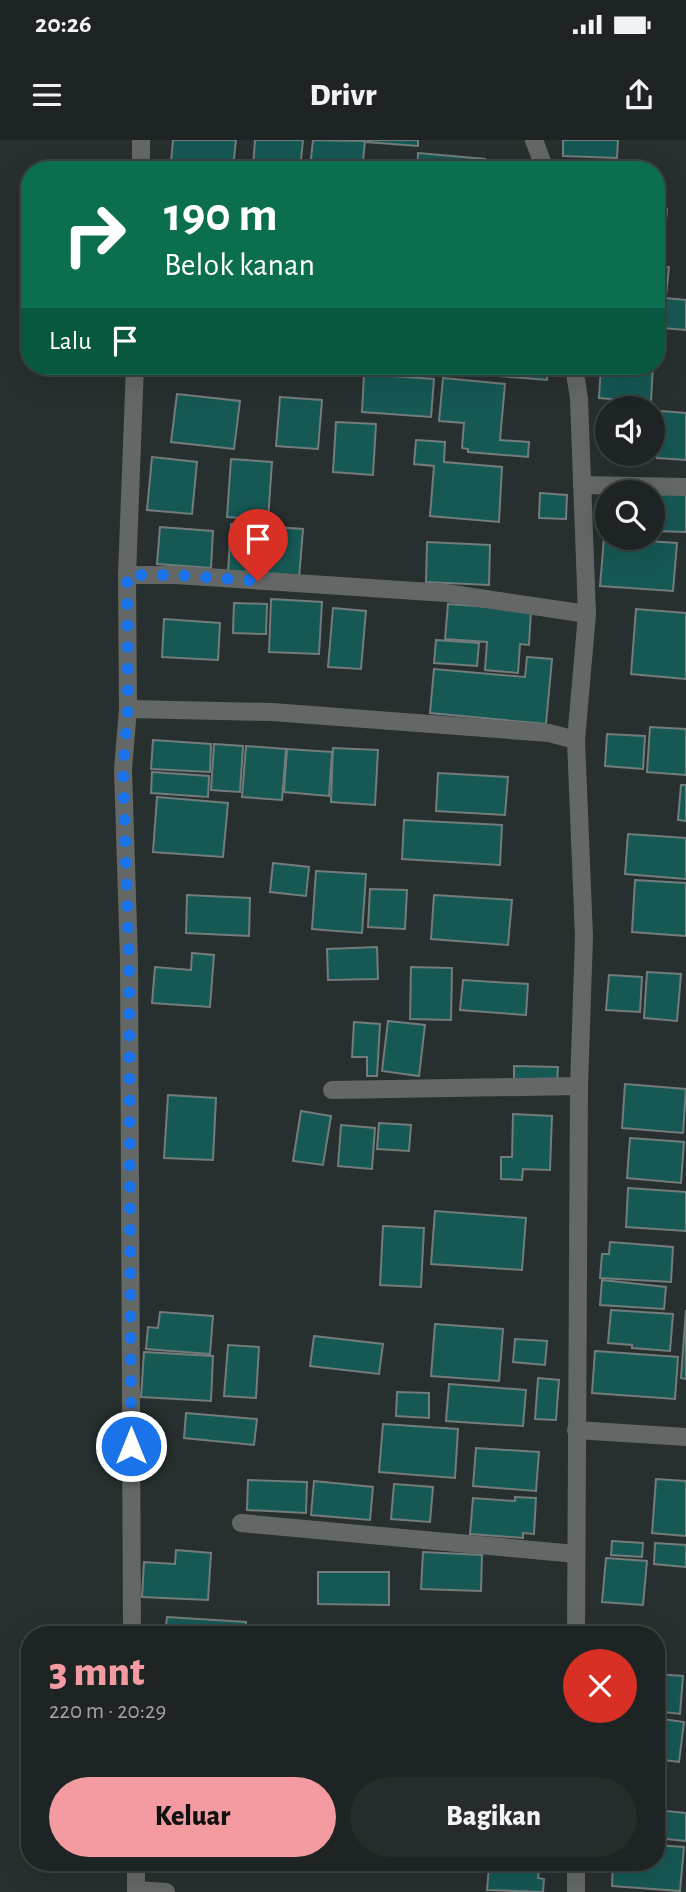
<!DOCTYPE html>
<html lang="id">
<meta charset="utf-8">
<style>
body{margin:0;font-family:"Alegreya Sans",sans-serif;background:#252c2b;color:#f1f3f6;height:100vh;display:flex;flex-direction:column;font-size:26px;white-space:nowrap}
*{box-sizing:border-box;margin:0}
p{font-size:23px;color:#a0a4a6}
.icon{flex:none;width:38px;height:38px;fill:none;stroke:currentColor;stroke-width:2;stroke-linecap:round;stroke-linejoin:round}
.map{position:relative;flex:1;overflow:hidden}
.sheet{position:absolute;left:21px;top:1486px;width:644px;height:245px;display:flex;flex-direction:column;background:#1d2423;border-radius:28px;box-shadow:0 7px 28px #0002,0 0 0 2px #3b4141}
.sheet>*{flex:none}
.guide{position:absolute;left:21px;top:21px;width:644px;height:214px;border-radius:28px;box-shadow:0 7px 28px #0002,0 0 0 2px #3b4141;background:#0b6e4f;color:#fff;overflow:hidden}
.fabs{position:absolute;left:595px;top:256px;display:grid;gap:14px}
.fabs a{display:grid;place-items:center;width:70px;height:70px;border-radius:50%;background:#1d2423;box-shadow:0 7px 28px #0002,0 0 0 2px #3b4141;font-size:35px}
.pin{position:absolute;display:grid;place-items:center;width:60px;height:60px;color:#fff;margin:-72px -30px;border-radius:50% 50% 50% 0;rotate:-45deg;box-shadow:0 0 7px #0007}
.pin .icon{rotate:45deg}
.me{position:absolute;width:77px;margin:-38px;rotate:0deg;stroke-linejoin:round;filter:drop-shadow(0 0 5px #0008)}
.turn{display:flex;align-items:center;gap:24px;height:147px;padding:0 28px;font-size:32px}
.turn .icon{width:91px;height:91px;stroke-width:2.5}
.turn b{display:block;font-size:49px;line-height:60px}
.then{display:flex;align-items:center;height:66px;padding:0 28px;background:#0003;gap:14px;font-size:26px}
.round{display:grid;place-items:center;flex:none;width:74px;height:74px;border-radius:37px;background:#252c2b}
.head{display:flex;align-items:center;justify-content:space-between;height:119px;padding:0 28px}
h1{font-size:42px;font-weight:800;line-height:52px;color:#f49aa1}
.button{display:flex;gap:14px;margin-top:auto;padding:14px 28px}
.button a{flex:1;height:80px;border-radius:42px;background:#f49aa1;color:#111;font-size:28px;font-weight:800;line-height:80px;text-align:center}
.button a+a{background:#252c2b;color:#f1f3f6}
.status{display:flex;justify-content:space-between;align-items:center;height:49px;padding:0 35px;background:#1d2423;direction:ltr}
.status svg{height:19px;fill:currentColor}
header{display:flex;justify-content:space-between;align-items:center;height:91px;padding:0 28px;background:#1d2423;font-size:32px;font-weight:800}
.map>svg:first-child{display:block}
.building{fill:#165854;stroke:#727c7b;stroke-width:2}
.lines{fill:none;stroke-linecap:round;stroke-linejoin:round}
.minor{stroke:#636867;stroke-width:18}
.route{stroke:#1a73e8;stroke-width:12;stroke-dasharray:0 21.6}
</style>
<div class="status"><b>20:26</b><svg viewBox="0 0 49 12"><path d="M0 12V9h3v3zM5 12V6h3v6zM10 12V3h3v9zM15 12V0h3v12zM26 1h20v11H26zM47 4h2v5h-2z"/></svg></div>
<header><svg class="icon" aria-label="menu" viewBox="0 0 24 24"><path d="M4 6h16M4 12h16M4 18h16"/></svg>Drivr<svg class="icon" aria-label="share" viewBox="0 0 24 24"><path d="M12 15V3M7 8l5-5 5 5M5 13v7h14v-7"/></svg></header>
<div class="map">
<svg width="686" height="1752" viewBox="0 0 686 1752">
<rect width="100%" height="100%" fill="#27302f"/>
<g class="building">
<polygon points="173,0 236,0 233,28 171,22"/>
<polygon points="255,0 303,0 300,30 253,28"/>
<polygon points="313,0 365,1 362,30 310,28"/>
<polygon points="368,0 418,0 418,6 367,2"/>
<polygon points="563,0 618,0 617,18 563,16"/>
<polygon points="418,13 485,19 484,30 417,30"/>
<polygon points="172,25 219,30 171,30"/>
<polygon points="656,68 667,69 662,125 656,124"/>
<polygon points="656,125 669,127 664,176 656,175"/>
<polygon points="666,158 686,160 686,190 663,188"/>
<polygon points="440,226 548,226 547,240 440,231"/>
<polygon points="601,226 653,226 651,262 599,258"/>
<polygon points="364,234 434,239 431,277 362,272"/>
<polygon points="443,238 505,244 500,300 529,302 528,317 468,312 468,309 462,308 464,283 439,281"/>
<polygon points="177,254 240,261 234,309 171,302"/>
<polygon points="280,257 322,260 318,309 276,306"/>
<polygon points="661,271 686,273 686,320 657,318"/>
<polygon points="336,282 376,284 373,335 333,332"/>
<polygon points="416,300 445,302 444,322 502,327 499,382 430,376 434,326 414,324"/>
<polygon points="152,317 197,322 192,374 147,370"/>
<polygon points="231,319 272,322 268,380 227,377"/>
<polygon points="653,352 686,353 686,392 653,391"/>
<polygon points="540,353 567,355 566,379 539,378"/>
<polygon points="231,384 303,389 299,438 228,433"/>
<polygon points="160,387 213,391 211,428 157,424"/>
<polygon points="604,398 677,403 673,451 600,446"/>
<polygon points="427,402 490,405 489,445 426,442"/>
<polygon points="271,459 322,462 319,514 269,512"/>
<polygon points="234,463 267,464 266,494 233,493"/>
<polygon points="448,464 531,470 529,505 520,504 518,533 485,530 487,502 445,499"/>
<polygon points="333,468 366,471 361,529 328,527"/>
<polygon points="636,469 686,473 686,539 631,534"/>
<polygon points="164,479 220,483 218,520 162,517"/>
<polygon points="436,500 479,503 477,526 434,523"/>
<polygon points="527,517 552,519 546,584 430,573 434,529 525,537"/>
<polygon points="650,587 686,589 686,635 647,632"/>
<polygon points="607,594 645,596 643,629 605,626"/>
<polygon points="153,600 211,604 210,632 151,629"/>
<polygon points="214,604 243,606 240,652 211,650"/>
<polygon points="246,606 286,609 282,660 242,657"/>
<polygon points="333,608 378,610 375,665 331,662"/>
<polygon points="287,609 332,612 329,656 284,652"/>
<polygon points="152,632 209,636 208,657 151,653"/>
<polygon points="438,633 508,637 505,675 436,671"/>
<polygon points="681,645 686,645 686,681 678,680"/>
<polygon points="157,657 228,663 223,717 153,712"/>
<polygon points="404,680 502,685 500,725 402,719"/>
<polygon points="628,694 686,698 686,739 625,734"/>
<polygon points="273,723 309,727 306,756 270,752"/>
<polygon points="316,731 366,734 362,793 312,789"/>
<polygon points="635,740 686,743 686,796 632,792"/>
<polygon points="370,749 407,750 405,789 368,787"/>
<polygon points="187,755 250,758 249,796 186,793"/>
<polygon points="434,755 512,760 508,805 431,799"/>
<polygon points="377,807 378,839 328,840 327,809"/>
<polygon points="192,813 214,815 210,867 152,863 155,827 191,830"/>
<polygon points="411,827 452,828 451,880 410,879"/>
<polygon points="647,832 681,834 677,881 644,878"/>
<polygon points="609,835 642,837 640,872 606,870"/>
<polygon points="463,840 528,844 526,875 460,870"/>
<polygon points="388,881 425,885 419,936 382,931"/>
<polygon points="354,882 380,884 377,936 367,936 367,917 352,917"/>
<polygon points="514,926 558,927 557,944 514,942"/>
<polygon points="625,944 686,949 683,993 622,988"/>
<polygon points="168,955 216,958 213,1020 164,1018"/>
<polygon points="301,971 331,976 323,1025 293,1021"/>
<polygon points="513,974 552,976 550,1030 523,1029 522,1040 501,1039 501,1017 512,1017"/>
<polygon points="379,983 411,985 409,1011 377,1009"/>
<polygon points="341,985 375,988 372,1029 338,1026"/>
<polygon points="630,998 684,1002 681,1043 627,1038"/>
<polygon points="628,1048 686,1052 686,1091 626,1087"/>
<polygon points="435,1071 526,1078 522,1130 431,1124"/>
<polygon points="383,1086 424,1088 421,1147 380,1145"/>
<polygon points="610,1102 673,1107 671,1142 600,1138 602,1114 609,1114"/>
<polygon points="602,1140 666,1147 664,1169 600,1165"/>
<polygon points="611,1170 673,1174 670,1211 632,1208 632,1205 608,1203"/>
<polygon points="686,1170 686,1239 681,1238"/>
<polygon points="160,1172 213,1176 210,1214 146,1209 148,1187 158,1188"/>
<polygon points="435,1184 503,1189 499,1241 431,1236"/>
<polygon points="314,1196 383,1204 379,1234 310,1226"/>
<polygon points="515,1199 547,1201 545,1225 513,1222"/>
<polygon points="228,1205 259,1207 256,1258 224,1256"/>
<polygon points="595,1211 678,1217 675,1259 592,1253"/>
<polygon points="144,1212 213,1216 211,1261 141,1257"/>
<polygon points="538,1238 559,1240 556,1280 535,1279"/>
<polygon points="449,1244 526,1250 523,1286 446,1281"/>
<polygon points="397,1252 429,1253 429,1278 396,1276"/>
<polygon points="186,1273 257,1279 254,1305 184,1298"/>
<polygon points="383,1284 458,1289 455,1338 379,1332"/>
<polygon points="476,1308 539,1312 536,1351 473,1346"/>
<polygon points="656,1339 686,1341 686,1396 652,1393"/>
<polygon points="248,1340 307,1342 306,1373 247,1370"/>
<polygon points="314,1341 373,1347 370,1380 311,1375"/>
<polygon points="394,1344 433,1347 430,1382 391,1379"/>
<polygon points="515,1357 536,1358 534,1394 523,1393 523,1398 470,1394 473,1358 515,1361"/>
<polygon points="612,1401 643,1403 642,1417 611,1415"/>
<polygon points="655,1403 686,1405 686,1427 654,1424"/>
<polygon points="176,1410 211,1413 208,1460 142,1457 144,1422 175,1424"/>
<polygon points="423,1412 482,1415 481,1451 421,1449"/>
<polygon points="606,1418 647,1421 643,1465 602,1462"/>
<polygon points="318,1432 389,1432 389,1465 318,1464"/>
<polygon points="167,1477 246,1482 245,1494 165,1494"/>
<polygon points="656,1534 683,1536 680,1574 656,1571"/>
<polygon points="656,1578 684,1582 679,1622 656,1619"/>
<polygon points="656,1670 686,1673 686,1701 656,1698"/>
<polygon points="656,1705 684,1707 680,1751 612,1746 613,1722 656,1722"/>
<polygon points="229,1722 262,1722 261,1729 229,1727"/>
<polygon points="489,1726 539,1729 538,1738 544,1739 543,1752 487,1750"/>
</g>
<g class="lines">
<g class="minor">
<polyline points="534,0 545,30"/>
<polyline points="141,30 141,0"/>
<polyline points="574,226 579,259 587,474 576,600 584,797 579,946 576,1494"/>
<polyline points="582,345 686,347"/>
<polyline points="127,435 176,435 446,453 587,474"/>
<polyline points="128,569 272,572 549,593 576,600"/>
<polyline points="332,950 579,946"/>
<polyline points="576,1290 686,1297"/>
<polyline points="241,1383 576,1414"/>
<polyline points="132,1494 129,820 123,629 128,569 127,435 135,226"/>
<polyline points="136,1722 136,1752"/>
<polyline points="576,1722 576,1752"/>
<polyline points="136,1750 166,1752"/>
</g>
</g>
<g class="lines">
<polyline class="route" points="131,1306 129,820 123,629 128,569 127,435 176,435 258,441"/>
</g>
</svg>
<div class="fabs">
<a><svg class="icon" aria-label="sound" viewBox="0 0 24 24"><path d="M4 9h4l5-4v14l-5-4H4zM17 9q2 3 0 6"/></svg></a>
<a><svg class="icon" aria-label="search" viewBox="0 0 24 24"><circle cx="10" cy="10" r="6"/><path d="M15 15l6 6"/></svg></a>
</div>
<div class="pin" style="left:258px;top:441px;background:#d93025"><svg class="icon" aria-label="arrive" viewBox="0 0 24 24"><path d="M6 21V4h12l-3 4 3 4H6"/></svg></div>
<svg class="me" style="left:131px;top:1306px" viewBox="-20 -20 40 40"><circle r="17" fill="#1a73e8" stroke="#fff" stroke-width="3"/><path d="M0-11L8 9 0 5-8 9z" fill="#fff"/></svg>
<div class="guide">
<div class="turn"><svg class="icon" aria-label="right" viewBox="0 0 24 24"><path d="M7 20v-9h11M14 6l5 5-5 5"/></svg><div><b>190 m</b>Belok kanan</div></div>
<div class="then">Lalu<svg class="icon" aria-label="arrive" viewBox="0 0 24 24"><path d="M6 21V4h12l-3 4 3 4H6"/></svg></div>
</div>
<section class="sheet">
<div class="head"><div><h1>3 mnt</h1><p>220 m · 20:29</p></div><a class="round" style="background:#d93025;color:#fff"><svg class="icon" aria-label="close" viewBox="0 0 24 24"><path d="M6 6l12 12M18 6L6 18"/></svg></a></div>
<div class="button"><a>Keluar</a><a>Bagikan</a></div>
</section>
</div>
